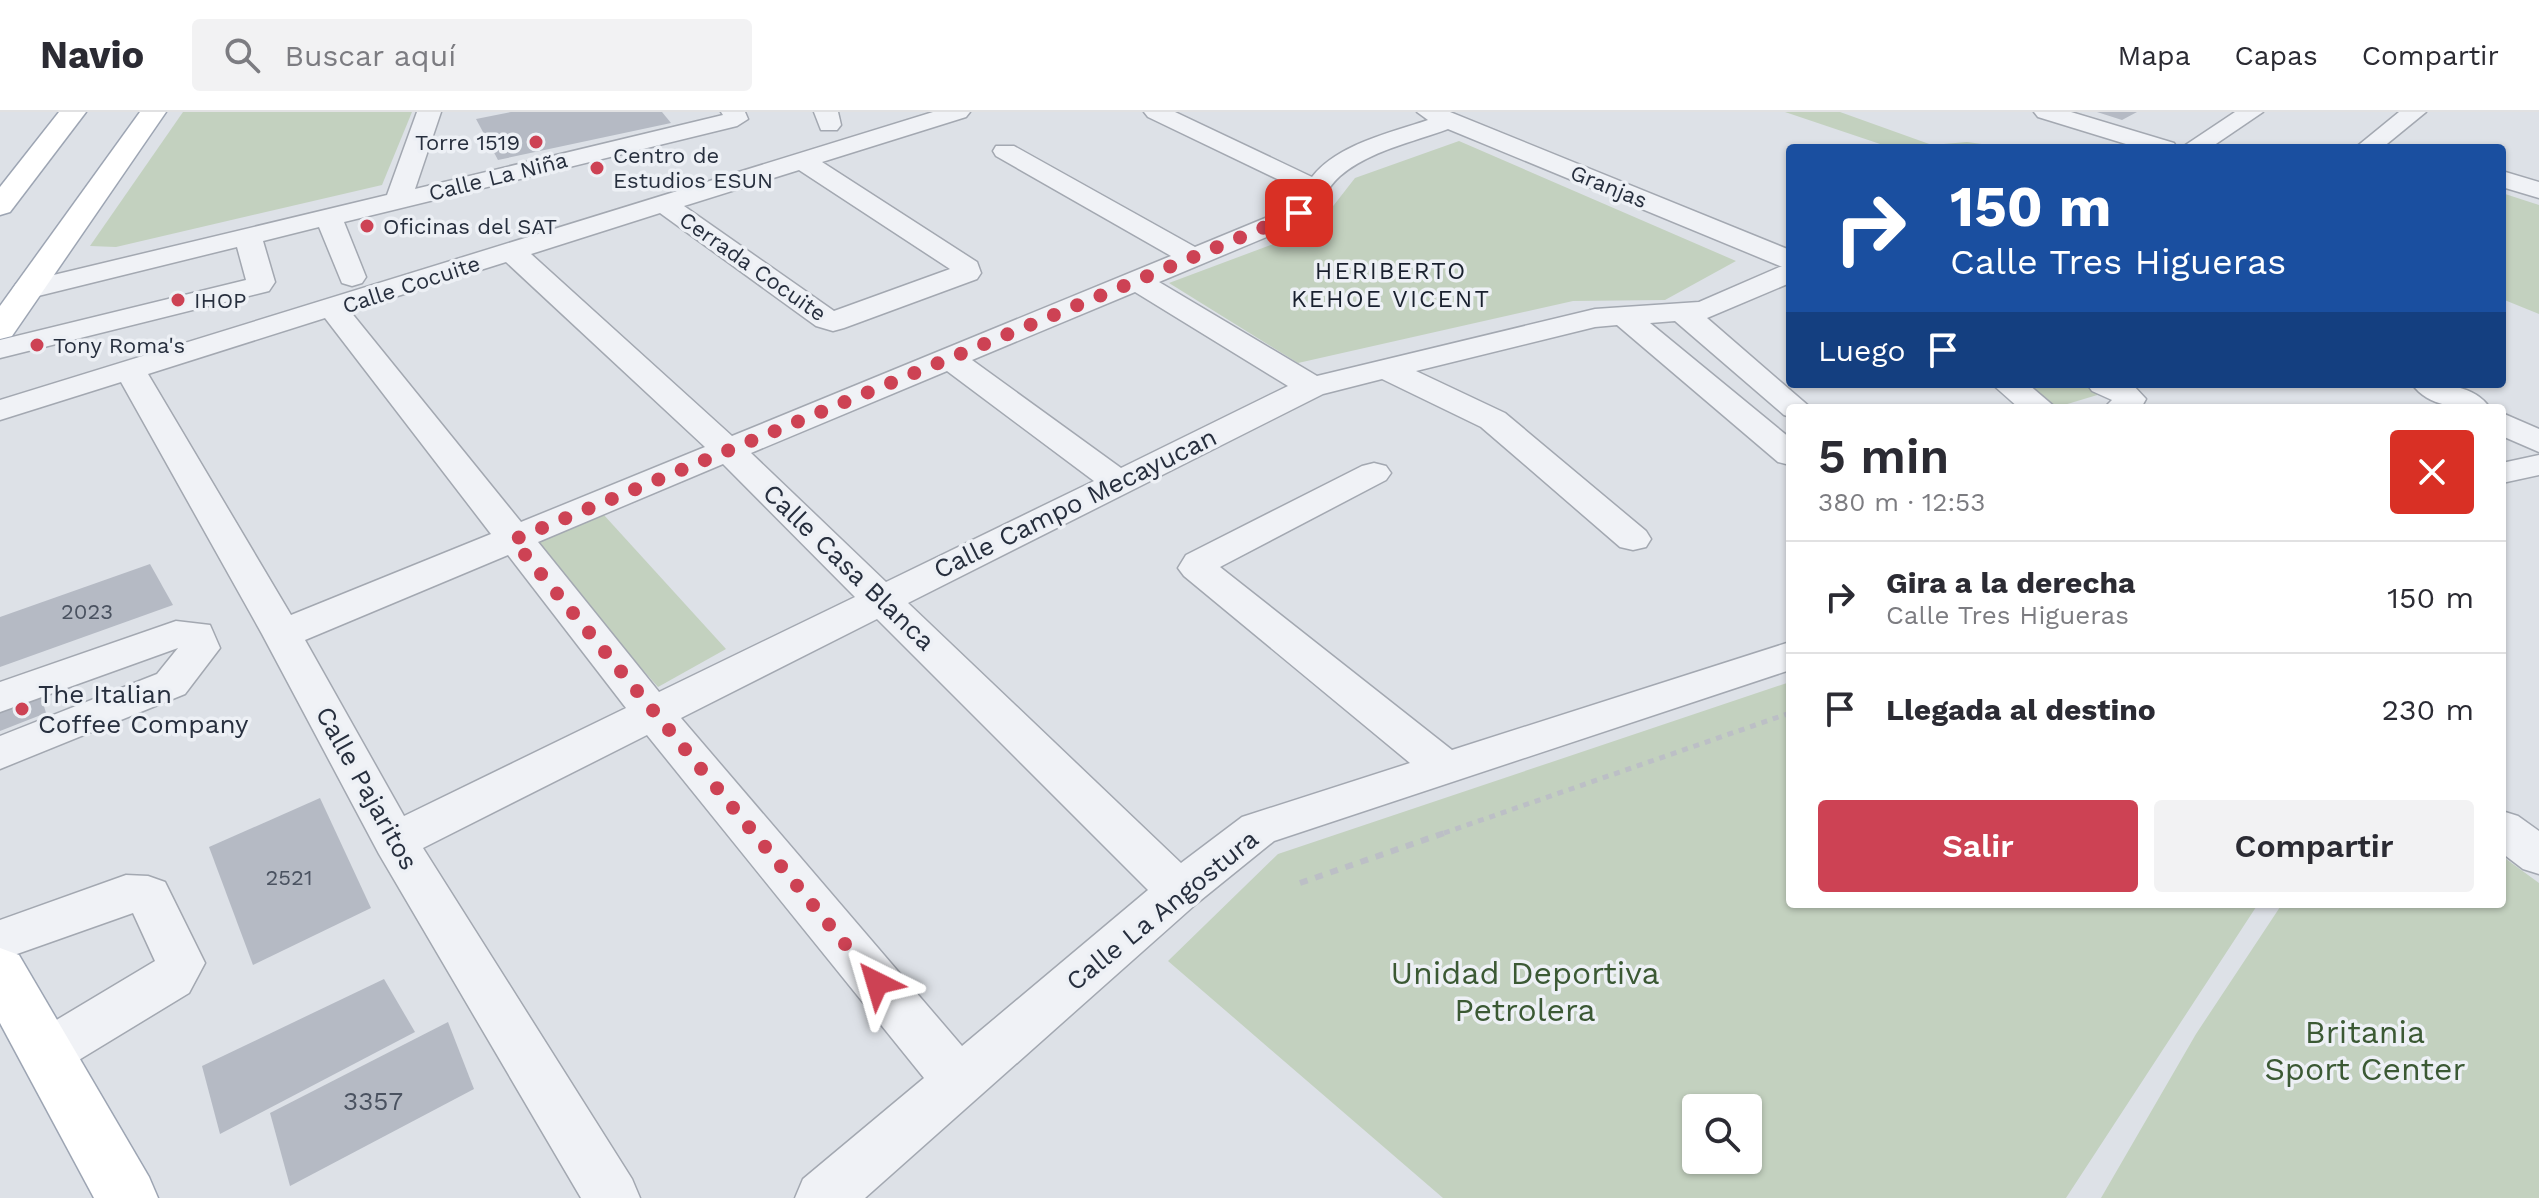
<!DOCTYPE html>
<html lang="es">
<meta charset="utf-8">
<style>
body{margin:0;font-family:"Work Sans",sans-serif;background:#f2f2f3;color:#2b2b33;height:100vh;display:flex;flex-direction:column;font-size:30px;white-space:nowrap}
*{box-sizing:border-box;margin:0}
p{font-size:26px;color:#7c7c81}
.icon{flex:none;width:44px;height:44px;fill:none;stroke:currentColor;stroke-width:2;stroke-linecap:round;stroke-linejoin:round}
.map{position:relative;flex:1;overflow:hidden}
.side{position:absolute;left:1786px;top:292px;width:720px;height:504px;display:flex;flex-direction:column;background:#fff;border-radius:8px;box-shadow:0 2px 6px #0004}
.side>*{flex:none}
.guide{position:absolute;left:1786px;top:32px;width:720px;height:244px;border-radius:8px;box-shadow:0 2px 6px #0004;background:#1a4fa0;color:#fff;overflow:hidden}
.fabs{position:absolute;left:1682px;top:982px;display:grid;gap:16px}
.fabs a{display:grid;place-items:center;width:80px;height:80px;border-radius:8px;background:#fff;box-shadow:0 2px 6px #0004;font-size:40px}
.pin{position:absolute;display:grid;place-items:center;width:68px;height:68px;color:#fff;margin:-34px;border-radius:16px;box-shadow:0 4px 12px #0006}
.me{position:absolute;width:88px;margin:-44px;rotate:320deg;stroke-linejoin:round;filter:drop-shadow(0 0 6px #0008)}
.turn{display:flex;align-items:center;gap:28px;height:168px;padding:0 32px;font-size:36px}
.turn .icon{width:104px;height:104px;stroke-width:2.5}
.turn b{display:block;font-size:56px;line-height:68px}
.then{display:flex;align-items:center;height:76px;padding:0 32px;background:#0003;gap:16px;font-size:30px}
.round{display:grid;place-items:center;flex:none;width:84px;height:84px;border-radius:8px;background:#f2f2f3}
.overview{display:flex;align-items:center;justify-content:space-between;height:136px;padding:0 32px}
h1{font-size:48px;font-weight:600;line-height:60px}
.button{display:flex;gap:16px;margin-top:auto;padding:16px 32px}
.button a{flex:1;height:92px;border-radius:8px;background:#cd4254;color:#fff;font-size:32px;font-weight:600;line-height:92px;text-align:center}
.button a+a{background:#f2f2f3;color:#2b2b33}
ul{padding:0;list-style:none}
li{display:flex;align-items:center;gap:24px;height:112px;padding:0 32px;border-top:2px solid #e1e1e2}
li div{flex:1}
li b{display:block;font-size:30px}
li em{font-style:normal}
header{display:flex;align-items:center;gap:48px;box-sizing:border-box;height:112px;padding:0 40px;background:#fff;border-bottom:2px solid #e1e1e2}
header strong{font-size:38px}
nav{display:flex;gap:44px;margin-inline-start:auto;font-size:28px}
.search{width:560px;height:72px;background:#f2f2f3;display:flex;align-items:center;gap:20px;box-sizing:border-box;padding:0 28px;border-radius:8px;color:#7c7c81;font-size:30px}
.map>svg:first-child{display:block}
.green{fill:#c3d1bf;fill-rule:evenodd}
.building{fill:#b5bac4}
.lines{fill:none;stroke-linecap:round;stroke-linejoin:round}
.minor-casing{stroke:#a3a8b1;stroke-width:3}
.major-casing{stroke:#9da5b3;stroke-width:3}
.path-far1{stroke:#bcbfc6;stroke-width:5;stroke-dasharray:6 6;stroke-linecap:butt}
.path{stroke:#bcbfc6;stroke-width:6;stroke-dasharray:8 8;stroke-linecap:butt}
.minor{fill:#f0f2f6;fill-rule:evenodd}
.major{fill:#fff;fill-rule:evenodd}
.route{stroke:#cd4254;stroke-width:14;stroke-dasharray:0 25.2}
.poi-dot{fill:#cd4254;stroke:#edf0f5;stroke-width:3}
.labels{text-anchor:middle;stroke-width:7;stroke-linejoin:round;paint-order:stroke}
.far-poi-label{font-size:22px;fill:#272f3e;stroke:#edf0f5;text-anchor:start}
.far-street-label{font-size:22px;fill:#272f3e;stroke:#edf0f5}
.number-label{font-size:22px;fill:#4a5260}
.far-neighbourhood-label{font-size:24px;letter-spacing:2px;fill:#19202e;stroke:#edf0f5}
.street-label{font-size:26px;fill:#272f3e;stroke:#edf0f5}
.poi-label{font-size:26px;fill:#272f3e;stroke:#edf0f5;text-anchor:start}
.near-number-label{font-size:26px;fill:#4a5260}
.near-park-label{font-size:32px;fill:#3b5934;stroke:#edf0f5}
</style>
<header>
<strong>Navio</strong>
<div class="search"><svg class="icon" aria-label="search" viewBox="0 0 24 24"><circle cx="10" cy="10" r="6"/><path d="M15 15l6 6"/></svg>Buscar aquí</div>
<nav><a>Mapa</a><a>Capas</a><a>Compartir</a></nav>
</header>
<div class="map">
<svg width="2539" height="1086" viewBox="0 0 2539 1086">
<rect width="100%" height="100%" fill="#dde1e7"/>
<g class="green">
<polygon points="183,0 412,0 382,73 116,135 90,134"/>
<polygon points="1785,0 1840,0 1932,33 1967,30 2011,36 1892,36"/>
<polygon points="1459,29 1736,149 1665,188 1573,189 1298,251 1169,171 1316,116 1355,66"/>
<polygon points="2502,81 2539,93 2539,202 2502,187"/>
<polygon points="2026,272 2079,272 2104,281 2054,296"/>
<polygon points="603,402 726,537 658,575 532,433"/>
<path d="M1790,570V792H2258L2066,1086H1443L1168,849L1278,742ZM1696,996H1748V1048H1696Z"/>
<polygon points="2502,744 2539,771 2539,1086 2101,1086 2196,922 2282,792 2502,792"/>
</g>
<g class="building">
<polygon points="511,0 662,0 671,11 498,48 476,7"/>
<polygon points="2097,0 2137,0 2122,8"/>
<polygon points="150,452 173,493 0,555 0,505"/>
<polygon points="39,577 46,601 0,619 0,593"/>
<polygon points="320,686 371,796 253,853 209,735"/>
<polygon points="384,867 415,920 220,1022 202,954"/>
<polygon points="448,910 474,977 290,1074 270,1001"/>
</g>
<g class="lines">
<g class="minor-casing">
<g id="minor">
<polygon points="417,0 441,0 415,77 723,3 721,0 745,0 748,7 737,14 344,110 366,165 362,171 352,174 342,171 319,115 263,129 275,170 269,179 0,246 0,228 246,168 237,135 26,187 16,184 12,178 16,172 387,83"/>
<polygon points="814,0 838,0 841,13 837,18 821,18"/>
<path d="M933,0H970L966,5L822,50L977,150L981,161L977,167L844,216L833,219L816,214L660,101L531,142L732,324L1171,144L996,44L993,39L996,34H1014L1195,135L1282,99L1302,79L1148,5L1144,0H1175L1312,65C1338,32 1390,21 1428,8L1417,0H1450L1790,138V171L1707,206L1811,296H1790V305L1784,303L1675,209L1650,211L1790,326V353L1778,350L1617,213L1595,215L1416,259L1505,301L1646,419L1651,427L1646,435L1633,438L1620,435L1481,315L1382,267L1323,282L908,491L1181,751L1242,705L1410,651L1184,464L1178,456L1186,443L1362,354L1374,351L1386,354L1391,361L1386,368L1220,455L1452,638L1790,530V558L1274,729L1196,792L865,1086H795L803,1067L924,966L647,623L423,736L632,1067L640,1086H581L379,742L262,522L121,270L0,308V288ZM1448,17L1780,154H1782L1699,190L1595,197L1317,264L1159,170L1300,111C1319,98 1324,78 1340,64C1369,39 1413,30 1448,17ZM799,58L950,157L834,199L684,94ZM506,150L705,335L521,410L350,199ZM1135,180L1288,274L1121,356L972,248ZM325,206L491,422L291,503L148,262ZM947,259L1094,369L886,470L751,341ZM723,352L855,485L659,580L538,430ZM508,443L626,596L404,704L305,528ZM877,507L1148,778L962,934L681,606Z"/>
<polygon points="2034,0 2071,0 2174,31 2177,36 2139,36 2038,5"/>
<polygon points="2235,0 2263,0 2210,36 2181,36"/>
<polygon points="2399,0 2426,0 2382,36 2355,36"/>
<polygon points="2502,59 2539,70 2539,86 2502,75"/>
<polygon points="1992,272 2028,272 2056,296 2019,296"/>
<polygon points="2087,272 2132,272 2146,287 2141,296 2104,296 2112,288 2092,279"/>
<path d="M2412,272C2439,272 2473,271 2490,296C2463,296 2430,297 2412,272Z"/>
<polygon points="2502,301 2539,317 2539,340 2502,324"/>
<polygon points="2539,343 2539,363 2502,371 2502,351"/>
<polygon points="176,509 210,513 220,536 185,582 0,657 0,624 157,562 178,536 0,600 0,570"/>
<polygon points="2502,699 2518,704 2539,719 2539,762 2523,757 2502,741"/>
<polygon points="126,763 148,764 165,770 205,851 189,881 64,957 46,964 28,957 20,941 28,925 155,849 133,801 0,848 0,808"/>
</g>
</g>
<g class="major-casing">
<g id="major">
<polygon points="59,0 86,0 10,100 0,103 0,75"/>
<polygon points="140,0 166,0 12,224 0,227 0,194"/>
<polygon points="0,836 19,843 149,1065 158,1086 94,1086 0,911"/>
</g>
</g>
<polyline class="path-far1" points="1444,721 1790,601"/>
<polyline class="path" points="1300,771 1450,719"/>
<use href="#minor" class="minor"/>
<use href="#major" class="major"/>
</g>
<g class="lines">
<polyline class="route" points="877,871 513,428 1299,101"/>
</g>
<g class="poi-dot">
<circle cx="536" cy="30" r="8"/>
<circle cx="597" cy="56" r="8"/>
<circle cx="367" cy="114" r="8"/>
<circle cx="178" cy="188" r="8"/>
<circle cx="37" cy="233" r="8"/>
<circle cx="22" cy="597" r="8"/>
</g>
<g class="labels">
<g class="far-poi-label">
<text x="520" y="38" text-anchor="end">Torre 1519</text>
<text x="613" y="51">Centro de<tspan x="613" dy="25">Estudios ESUN</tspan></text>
<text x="383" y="122">Oficinas del SAT</text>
<text x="194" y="196">IHOP</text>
<text x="53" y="241">Tony Roma's</text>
</g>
<g class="far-street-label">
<text transform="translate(498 64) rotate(-14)" y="8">Calle La Niña</text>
<text transform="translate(1609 74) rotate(22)" y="8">Granjas</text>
<text transform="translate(753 154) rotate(35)" y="8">Cerrada Cocuite</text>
<text transform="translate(411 172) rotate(-18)" y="8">Calle Cocuite</text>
</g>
<g class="number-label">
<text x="87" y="507">2023</text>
<text x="289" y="773">2521</text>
</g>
<g class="far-neighbourhood-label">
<text x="1391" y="167">HERIBERTO<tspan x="1391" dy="28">KEHOE VICENT</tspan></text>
</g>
<g class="street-label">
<text transform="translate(1075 391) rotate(-26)" y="9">Calle Campo Mecayucan</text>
<text transform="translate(849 455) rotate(44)" y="9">Calle Casa Blanca</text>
<text transform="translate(367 676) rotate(61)" y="9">Calle Pajaritos</text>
<text transform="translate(1162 798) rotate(-39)" y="9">Calle La Angostura</text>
</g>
<g class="poi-label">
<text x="38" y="591">The Italian<tspan x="38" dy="30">Coffee Company</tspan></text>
</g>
<g class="near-number-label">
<text x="373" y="998">3357</text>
</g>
<g class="near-park-label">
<text x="1525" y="872">Unidad Deportiva<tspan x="1525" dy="37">Petrolera</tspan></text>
<text x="2365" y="931">Britania<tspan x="2365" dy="37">Sport Center</tspan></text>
</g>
</g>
</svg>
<div class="fabs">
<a><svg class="icon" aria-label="search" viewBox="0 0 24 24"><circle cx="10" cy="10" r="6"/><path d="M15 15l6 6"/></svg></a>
</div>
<div class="pin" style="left:1299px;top:101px;background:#d93025"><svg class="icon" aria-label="arrive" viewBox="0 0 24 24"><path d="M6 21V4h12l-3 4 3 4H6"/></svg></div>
<svg class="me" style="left:877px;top:871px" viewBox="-20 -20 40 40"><path d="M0-17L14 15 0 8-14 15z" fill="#cd4254" stroke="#fff" stroke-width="4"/></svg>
<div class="guide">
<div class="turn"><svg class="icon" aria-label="right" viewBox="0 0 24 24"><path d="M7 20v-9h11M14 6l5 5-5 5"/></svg><div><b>150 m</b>Calle Tres Higueras</div></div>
<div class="then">Luego<svg class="icon" aria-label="arrive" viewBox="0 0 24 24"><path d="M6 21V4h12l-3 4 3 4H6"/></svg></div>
</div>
<section class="side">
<div class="overview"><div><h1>5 min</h1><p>380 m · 12:53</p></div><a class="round" style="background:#d93025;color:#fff"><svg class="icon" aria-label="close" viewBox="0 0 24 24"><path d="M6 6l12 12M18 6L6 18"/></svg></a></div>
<ul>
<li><svg class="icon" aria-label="right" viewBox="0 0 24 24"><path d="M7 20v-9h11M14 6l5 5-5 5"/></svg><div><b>Gira a la derecha</b><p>Calle Tres Higueras</p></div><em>150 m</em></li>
<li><svg class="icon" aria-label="arrive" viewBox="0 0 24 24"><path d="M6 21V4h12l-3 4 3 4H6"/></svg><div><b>Llegada al destino</b></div><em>230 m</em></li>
</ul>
<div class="button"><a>Salir</a><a>Compartir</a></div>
</section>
</div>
